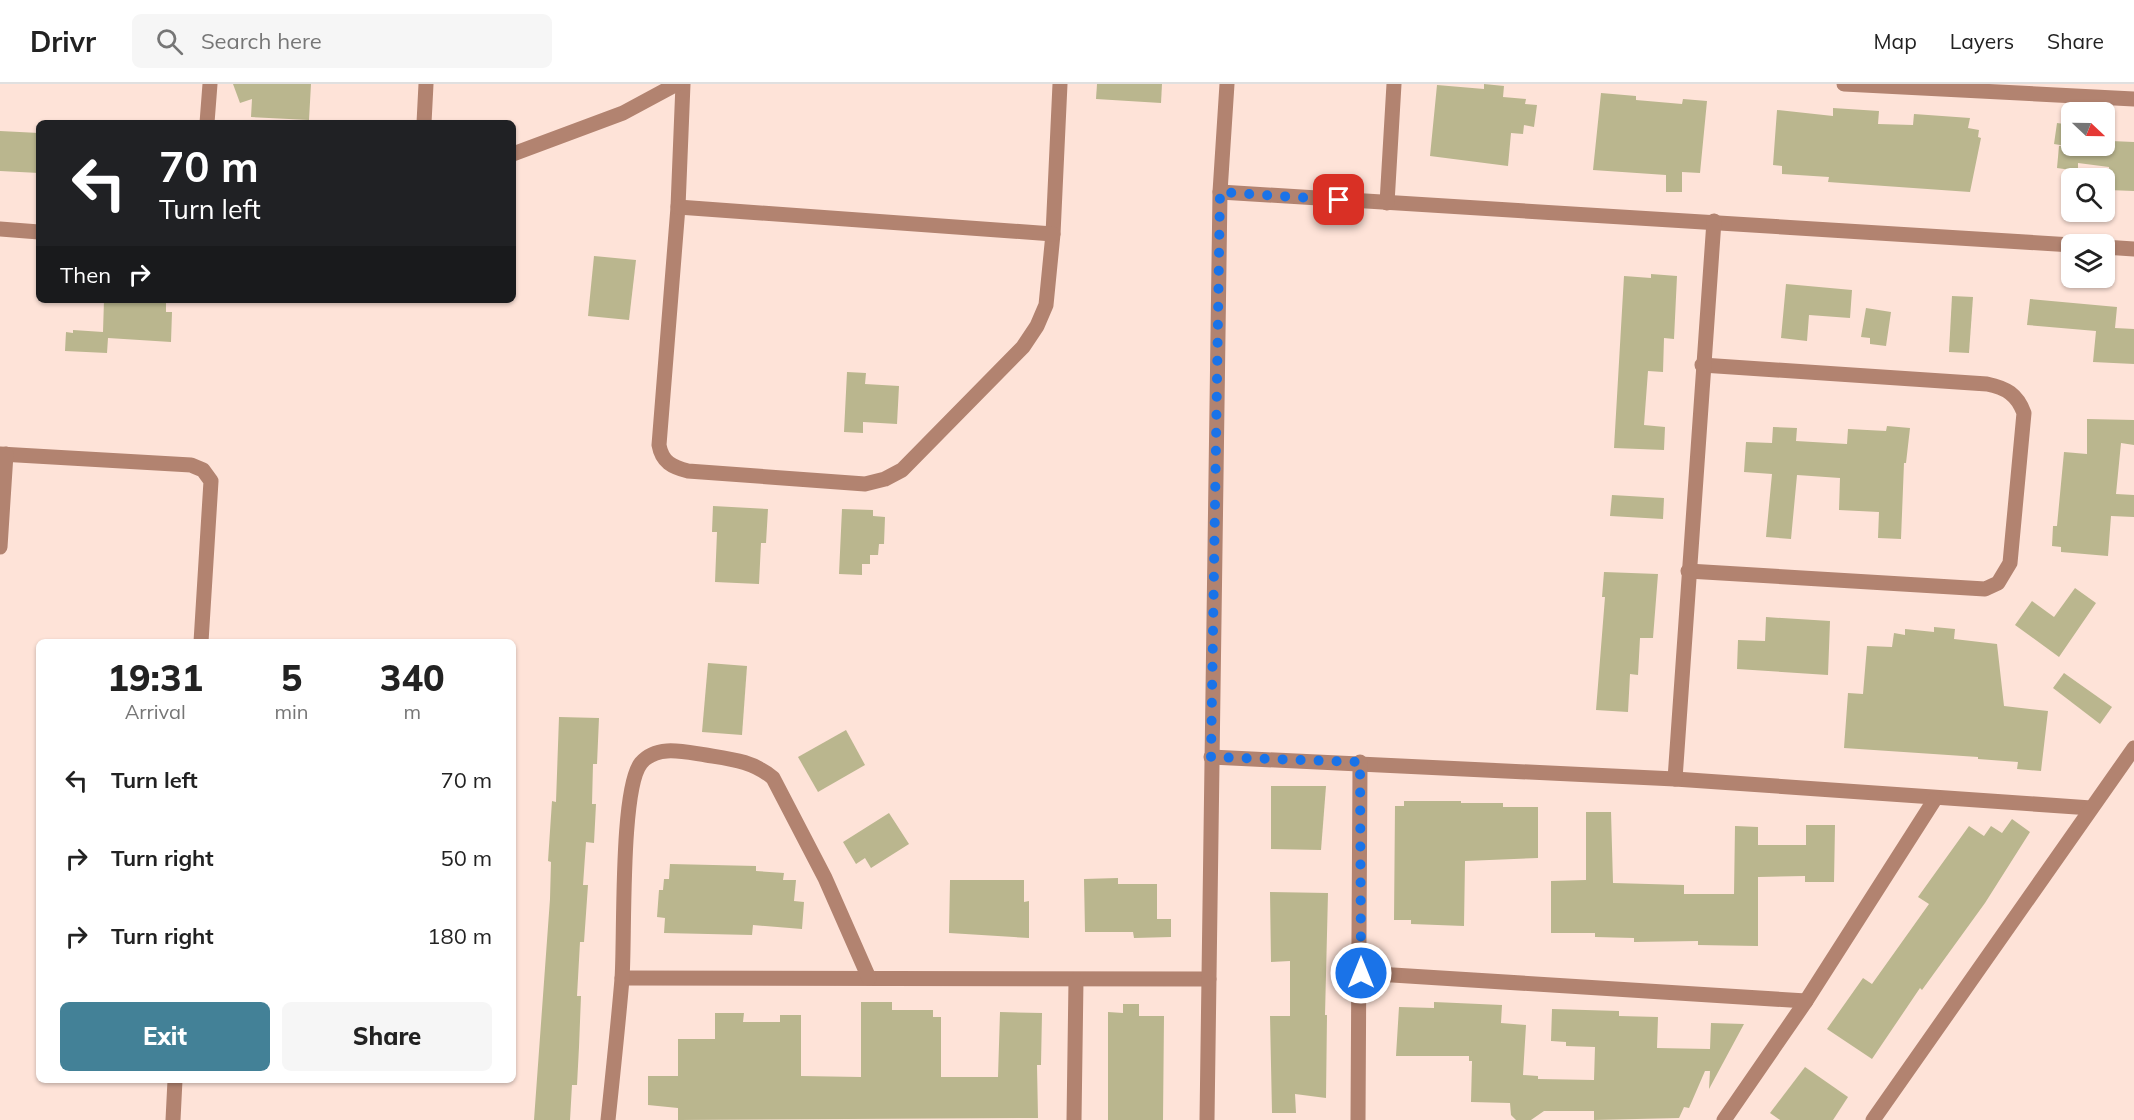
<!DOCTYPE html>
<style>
body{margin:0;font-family:Mulish,sans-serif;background:#f6f6f6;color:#222;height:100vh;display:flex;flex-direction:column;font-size:22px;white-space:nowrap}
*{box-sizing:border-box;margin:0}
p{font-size:20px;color:#767676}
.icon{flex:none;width:33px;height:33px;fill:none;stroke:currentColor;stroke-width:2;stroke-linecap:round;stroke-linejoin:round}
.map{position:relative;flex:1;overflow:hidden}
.details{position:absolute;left:36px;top:555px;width:480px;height:444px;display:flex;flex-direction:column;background:#fff;border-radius:9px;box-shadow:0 2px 4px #0004}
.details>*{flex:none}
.guide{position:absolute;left:36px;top:36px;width:480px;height:183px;border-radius:9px;box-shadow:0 2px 4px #0004;background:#202124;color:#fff;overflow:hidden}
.needle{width:39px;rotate:112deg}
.controls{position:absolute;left:2061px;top:18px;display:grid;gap:12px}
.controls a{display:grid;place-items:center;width:54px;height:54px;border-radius:9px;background:#fff;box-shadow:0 2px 4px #0004;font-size:30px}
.pin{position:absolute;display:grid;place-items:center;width:51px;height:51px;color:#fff;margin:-26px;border-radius:12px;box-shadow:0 3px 9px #0006}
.me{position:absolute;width:66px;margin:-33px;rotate:0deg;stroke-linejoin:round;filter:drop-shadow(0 0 4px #0008)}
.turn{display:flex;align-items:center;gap:21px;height:126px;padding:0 24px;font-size:27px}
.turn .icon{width:78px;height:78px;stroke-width:2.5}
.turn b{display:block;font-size:42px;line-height:51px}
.then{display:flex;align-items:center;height:57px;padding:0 24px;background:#0003;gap:12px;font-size:22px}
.eta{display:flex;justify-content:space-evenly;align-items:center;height:102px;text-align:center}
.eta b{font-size:36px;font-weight:800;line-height:42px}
.button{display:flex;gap:12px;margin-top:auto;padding:12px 24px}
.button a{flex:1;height:69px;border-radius:9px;background:#438197;color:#fff;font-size:24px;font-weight:800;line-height:69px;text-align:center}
.button a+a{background:#f6f6f6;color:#222}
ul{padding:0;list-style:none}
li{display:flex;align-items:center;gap:18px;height:78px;padding:0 24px}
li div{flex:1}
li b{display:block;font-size:22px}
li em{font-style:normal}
header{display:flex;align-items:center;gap:36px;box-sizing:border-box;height:84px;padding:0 30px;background:#fff;border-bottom:2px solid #e0e0e0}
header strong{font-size:28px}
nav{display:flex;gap:33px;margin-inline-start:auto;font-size:21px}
.search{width:420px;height:54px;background:#f6f6f6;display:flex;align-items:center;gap:15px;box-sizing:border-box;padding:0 21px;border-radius:9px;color:#767676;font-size:22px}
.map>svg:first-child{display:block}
.building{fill:#bab68e}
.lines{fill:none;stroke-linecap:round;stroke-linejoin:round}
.minor{stroke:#b28370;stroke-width:15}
.route{stroke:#1a73e8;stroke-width:10;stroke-dasharray:0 18}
</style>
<header>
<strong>Drivr</strong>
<div class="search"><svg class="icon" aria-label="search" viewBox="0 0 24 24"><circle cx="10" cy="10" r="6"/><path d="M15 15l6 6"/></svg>Search here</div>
<nav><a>Map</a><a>Layers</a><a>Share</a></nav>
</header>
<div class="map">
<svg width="2134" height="1036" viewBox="0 0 2134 1036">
<rect width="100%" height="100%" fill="#fee3d8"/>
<g class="building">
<polygon points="233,0 311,0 309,36 251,33 252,15 240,19"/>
<polygon points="1097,0 1162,0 1161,19 1096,15"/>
<polygon points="1484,0 1504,2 1503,13 1526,15 1525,20 1537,21 1534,43 1524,41 1523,50 1511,49 1508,82 1430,72 1437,1 1484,5"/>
<polygon points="1601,9 1636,12 1636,16 1682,20 1683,15 1707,17 1700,89 1682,88 1682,108 1666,108 1666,91 1593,86"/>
<polygon points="1833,24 1879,27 1878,40 1913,41 1914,30 1970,34 1968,44 1979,46 1978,53 1981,54 1970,108 1828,98 1829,93 1782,90 1782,82 1773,81 1777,26 1833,32"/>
<polygon points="2057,39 2072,41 2072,62 2111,62 2111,57 2134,58 2134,107 2108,106 2109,83 2078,79 2078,87 2057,84 2059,62 2066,62 2054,60"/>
<polygon points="0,47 39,49 39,89 0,87"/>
<polygon points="594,172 636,176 629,236 588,232"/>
<polygon points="1651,190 1677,192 1674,255 1664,254 1663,288 1648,287 1644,341 1665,343 1664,366 1614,364 1624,192 1651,194"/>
<polygon points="1786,200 1852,206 1850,234 1809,231 1807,257 1781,254"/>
<polygon points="1952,212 1973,213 1969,269 1949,268"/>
<polygon points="2030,215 2117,223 2115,244 2134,245 2134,280 2093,278 2096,247 2027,241"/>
<polygon points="104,216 166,216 166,228 172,228 171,258 108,254 107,269 65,267 66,248 73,249 73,246 103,248"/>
<polygon points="1866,224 1891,228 1886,262 1870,260 1870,254 1861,253"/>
<polygon points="847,288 866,289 865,300 899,302 897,340 863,338 863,349 844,348"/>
<polygon points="2087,335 2134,336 2134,361 2121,359 2116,410 2134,411 2134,433 2111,432 2108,472 2061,468 2061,463 2052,462 2053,442 2057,442 2064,368 2087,370"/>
<polygon points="1887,342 1910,344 1906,379 1904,379 1901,455 1878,454 1879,428 1839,426 1840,394 1797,391 1791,455 1766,453 1772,390 1744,388 1746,358 1772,359 1773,343 1797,344 1796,357 1847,360 1848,345 1886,347"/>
<polygon points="1612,411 1664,414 1663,435 1610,432"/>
<polygon points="713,422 768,425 766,459 761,459 759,500 715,498 717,448 712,448"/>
<polygon points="842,425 873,426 873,432 885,433 884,460 879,460 878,471 870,471 870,480 862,480 862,491 839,490"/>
<polygon points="1604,488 1658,490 1653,554 1640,554 1638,591 1630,590 1628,628 1596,626 1605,513 1602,513"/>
<polygon points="2075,504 2096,519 2059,573 2015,541 2032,517 2054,533"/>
<polygon points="1766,533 1830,537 1828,591 1737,585 1738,556 1765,557"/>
<polygon points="1934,543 1955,545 1954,555 1997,560 2004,622 2048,627 2041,687 2017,685 2018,678 1978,675 1978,673 1844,664 1848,609 1863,610 1867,562 1892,563 1894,549 1905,551 1905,545 1934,548"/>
<polygon points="708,579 747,582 742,651 702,648"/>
<polygon points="2064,589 2112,623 2100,640 2053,604"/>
<polygon points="559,633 599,634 597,680 593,680 592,720 596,720 594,759 586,758 583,801 588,801 584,858 580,858 577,912 581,912 579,963 577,1001 572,1001 570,1036 534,1036 550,815 551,778 548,777 552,717 556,718"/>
<polygon points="846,646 865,681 818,708 798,673"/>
<polygon points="1271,702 1326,702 1321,766 1271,765"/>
<polygon points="1404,717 1461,717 1461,719 1503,719 1503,723 1538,723 1538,774 1465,777 1464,842 1411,840 1411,836 1394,836 1395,722 1404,722"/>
<polygon points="1586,728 1611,728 1613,799 1684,801 1684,810 1734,810 1735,742 1758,743 1758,761 1806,761 1806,741 1835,741 1834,798 1805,798 1805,792 1758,793 1758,862 1698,861 1698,857 1634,858 1634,854 1595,853 1595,849 1551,849 1551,797 1586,796"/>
<polygon points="889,729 909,760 871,784 865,774 856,780 843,758"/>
<polygon points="2012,735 2030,748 1985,819 1922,906 1920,904 1872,975 1827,945 1863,894 1872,900 1929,820 1918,813 1969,742 1984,752 1991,742 2002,749"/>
<polygon points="670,780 756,782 756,787 784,789 783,796 796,796 794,817 804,818 802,845 753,841 752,851 664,849 665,834 657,833 659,806 663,806 664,795 669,795"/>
<polygon points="1118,794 1118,800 1157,800 1157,835 1171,835 1171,853 1134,854 1133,848 1085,848 1084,795"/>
<polygon points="950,796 1024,796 1024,818 1029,817 1029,854 949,849"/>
<polygon points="1270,808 1328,809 1325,931 1327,931 1326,1014 1295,1010 1296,1029 1272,1029 1270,932 1290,932 1290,877 1271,878"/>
<polygon points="861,918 892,918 892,926 933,926 933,933 941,933 941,993 998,993 1000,928 1042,929 1041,981 1037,981 1038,1034 678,1036 678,1024 648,1021 648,992 678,992 678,955 715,955 715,929 744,929 743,938 780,938 780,931 801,931 801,992 861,993"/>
<polygon points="1434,918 1502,921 1501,939 1526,941 1523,991 1538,992 1538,995 1594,996 1595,963 1566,962 1566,958 1551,957 1552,925 1619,927 1619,932 1658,933 1657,964 1710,965 1711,939 1744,940 1709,1005 1710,987 1705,987 1689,1024 1684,1023 1679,1034 1594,1036 1594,1027 1544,1027 1531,1036 1516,1036 1511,1031 1510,1019 1471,1018 1472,977 1469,977 1469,972 1396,972 1399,923 1434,924"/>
<polygon points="1123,920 1139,920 1139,932 1164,932 1163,1036 1108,1036 1108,928 1123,929"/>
<polygon points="1805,983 1848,1013 1833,1036 1780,1036 1770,1029"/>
</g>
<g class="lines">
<g class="minor">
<path d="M683,0L678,123L659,361C662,378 672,383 688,387L865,400L885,395L902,386L1023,263L1037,242L1046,221L1053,150L1060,0"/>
<polyline points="1844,0 2134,15"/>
<polyline points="207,39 210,0"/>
<polyline points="424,39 426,0"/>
<polyline points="513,70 623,29 677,0"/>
<polyline points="1220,108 2072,161"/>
<polyline points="1387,119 1394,0"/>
<polyline points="678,123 1053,150"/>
<polyline points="0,145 39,148"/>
<polyline points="2104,163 2134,165"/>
<polyline points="0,370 191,381 203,386 211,397 201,558"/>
<polyline points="0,463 6,370"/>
<path d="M1688,487L1985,505L1998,499L2010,479L2024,329C2017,310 2006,304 1987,300L1702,281"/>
<polyline points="1211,673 1675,695 2091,724"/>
<polyline points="1675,695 1714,137"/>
<polyline points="1361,889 1806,917"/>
<polyline points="622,894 1209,895"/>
<polyline points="173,1036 175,996"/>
<path d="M608,1036C613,989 618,942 622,895C625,854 620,705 641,679C657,660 685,668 706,671C731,675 753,677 773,694L825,794L869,894"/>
<polyline points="1074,1036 1076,896"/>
<polyline points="1207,1036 1220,108 1227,0"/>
<polyline points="1358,1036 1360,678"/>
<polyline points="1724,1036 1806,917 1935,715"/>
<polyline points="1873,1036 2134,664"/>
</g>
</g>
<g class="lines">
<polyline class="route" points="1339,116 1220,108 1211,673 1360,678 1361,889"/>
</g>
</svg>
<div class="controls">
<a><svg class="needle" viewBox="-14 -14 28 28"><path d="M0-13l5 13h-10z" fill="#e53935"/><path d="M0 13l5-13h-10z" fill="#767676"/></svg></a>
<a><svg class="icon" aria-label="search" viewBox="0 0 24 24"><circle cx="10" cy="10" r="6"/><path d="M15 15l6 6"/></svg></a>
<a><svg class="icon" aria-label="layers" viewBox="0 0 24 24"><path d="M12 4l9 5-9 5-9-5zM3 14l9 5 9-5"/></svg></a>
</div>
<div class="pin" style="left:1339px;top:116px;background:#d93025"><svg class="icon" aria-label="arrive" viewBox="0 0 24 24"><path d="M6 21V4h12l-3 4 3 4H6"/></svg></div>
<svg class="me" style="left:1361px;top:889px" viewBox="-20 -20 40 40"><circle r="17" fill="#1a73e8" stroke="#fff" stroke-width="3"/><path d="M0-11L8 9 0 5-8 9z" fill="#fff"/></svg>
<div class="guide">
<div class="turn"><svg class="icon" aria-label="left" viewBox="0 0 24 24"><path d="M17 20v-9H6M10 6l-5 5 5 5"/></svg><div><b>70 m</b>Turn left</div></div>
<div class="then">Then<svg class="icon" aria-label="right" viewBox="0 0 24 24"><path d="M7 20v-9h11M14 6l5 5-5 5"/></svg></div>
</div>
<section class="details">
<div class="eta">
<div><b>19:31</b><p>Arrival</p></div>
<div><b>5</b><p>min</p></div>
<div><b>340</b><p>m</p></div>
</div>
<ul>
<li><svg class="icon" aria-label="left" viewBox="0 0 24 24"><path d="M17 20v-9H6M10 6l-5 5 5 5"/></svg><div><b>Turn left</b></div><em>70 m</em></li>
<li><svg class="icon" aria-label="right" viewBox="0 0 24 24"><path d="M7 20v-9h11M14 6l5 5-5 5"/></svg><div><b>Turn right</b></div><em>50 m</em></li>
<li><svg class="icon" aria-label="right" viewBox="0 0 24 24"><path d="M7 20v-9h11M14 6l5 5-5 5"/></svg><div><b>Turn right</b></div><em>180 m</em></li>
</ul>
<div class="button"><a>Exit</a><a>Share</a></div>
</section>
</div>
